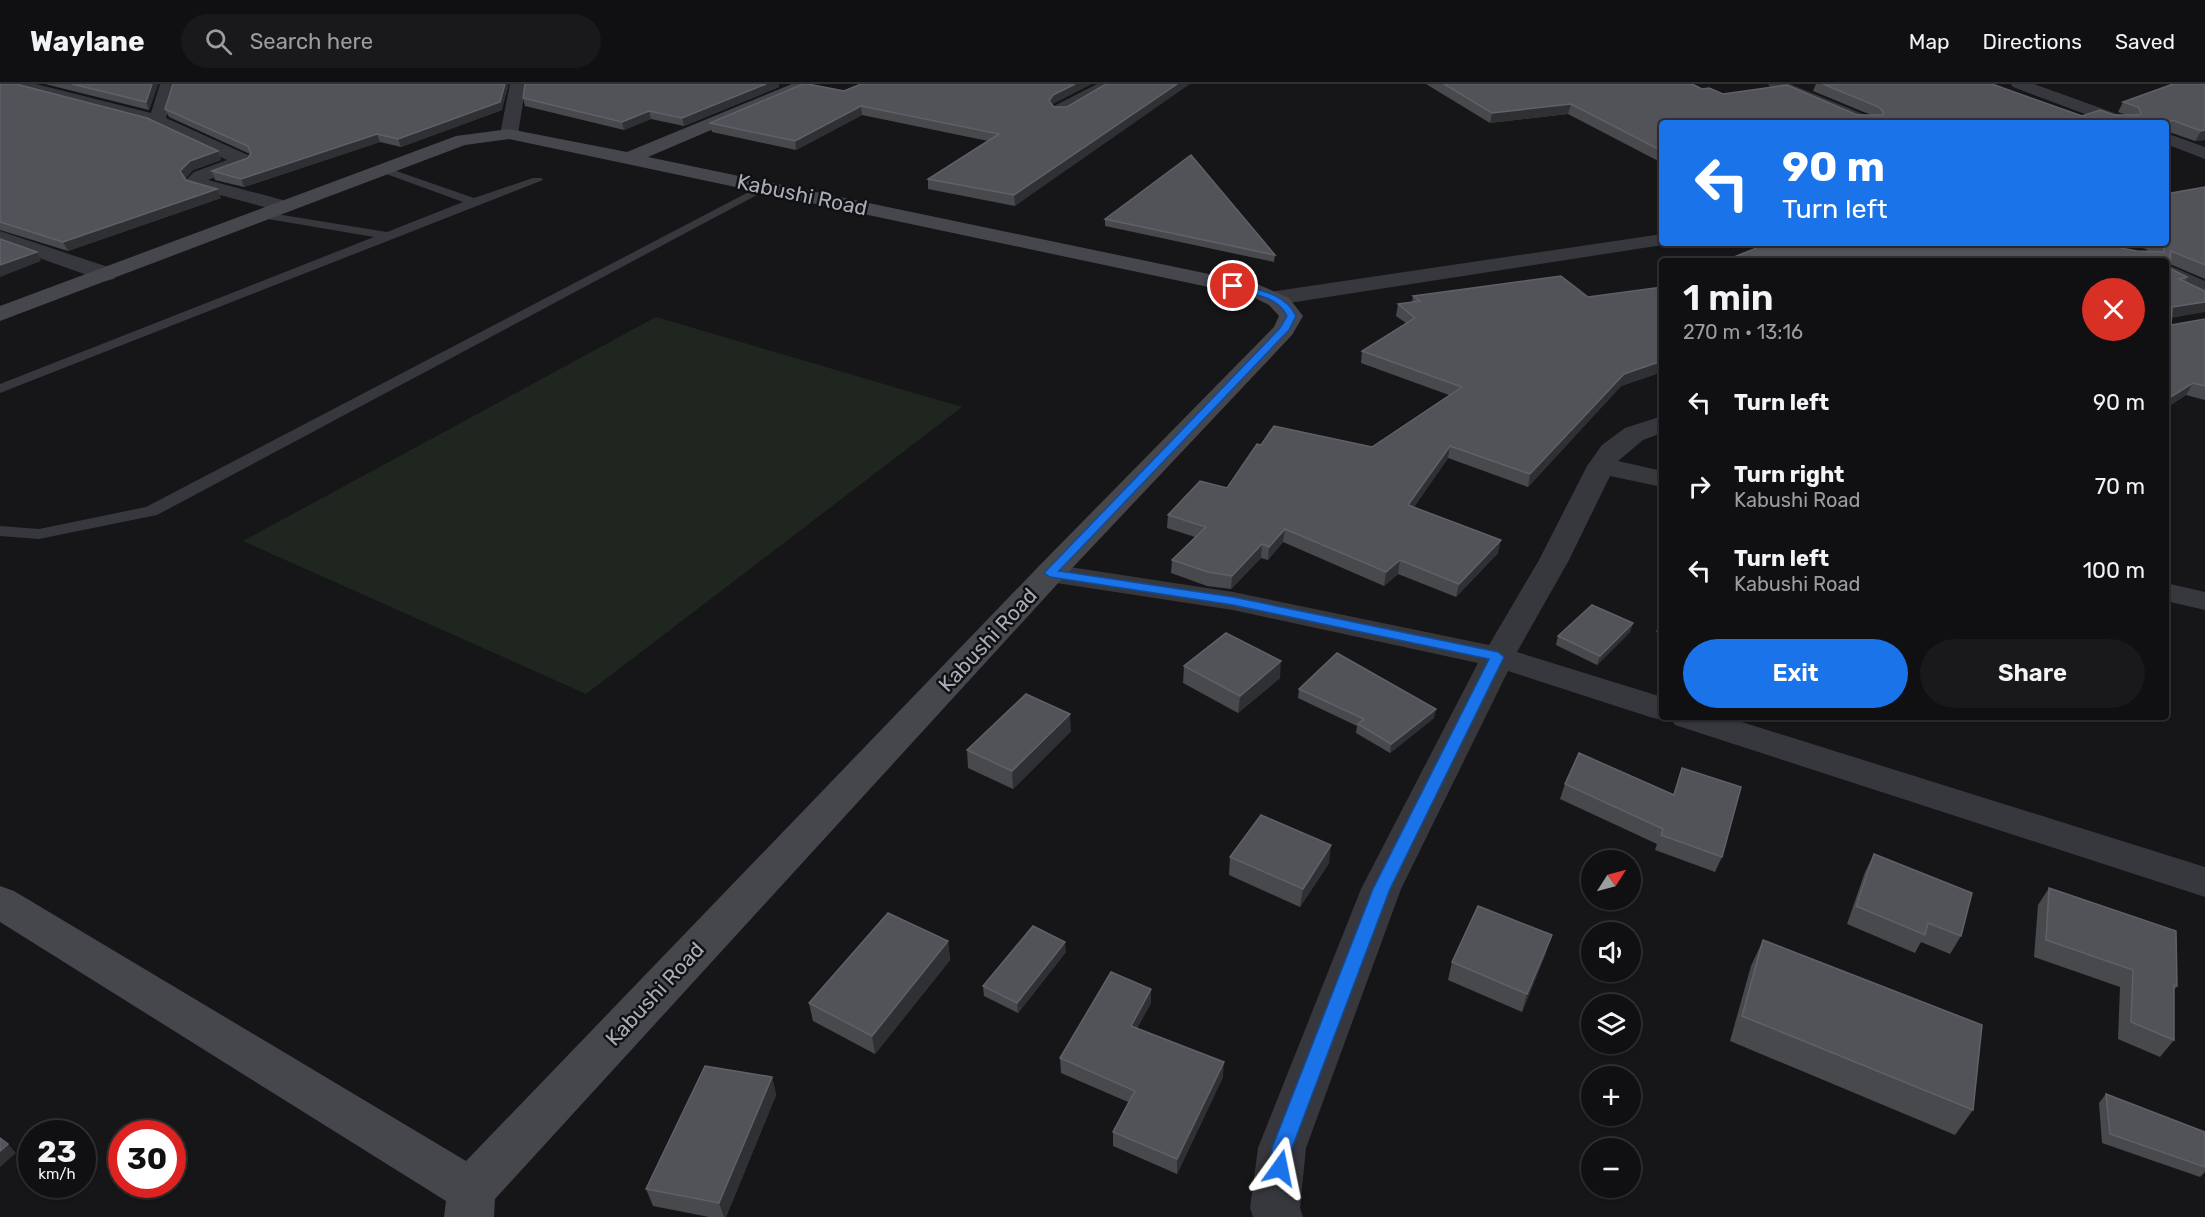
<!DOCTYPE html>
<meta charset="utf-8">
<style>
body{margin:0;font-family:Rubik,sans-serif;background:#19191b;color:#f1f3f6;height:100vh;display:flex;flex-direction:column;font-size:22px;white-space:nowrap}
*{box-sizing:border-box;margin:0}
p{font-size:20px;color:#9c9d9f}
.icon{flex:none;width:33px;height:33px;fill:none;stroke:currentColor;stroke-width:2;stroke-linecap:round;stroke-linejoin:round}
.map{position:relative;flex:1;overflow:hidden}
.sheet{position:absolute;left:1659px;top:174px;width:510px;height:462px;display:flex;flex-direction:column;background:#101012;border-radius:6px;box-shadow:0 2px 4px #0004,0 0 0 2px #303032}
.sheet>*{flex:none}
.top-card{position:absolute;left:1659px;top:36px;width:510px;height:126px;border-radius:6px;box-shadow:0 2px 4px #0004,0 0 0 2px #303032;background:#1a73e8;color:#fff;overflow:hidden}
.needle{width:39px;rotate:54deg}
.fabs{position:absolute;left:1581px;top:766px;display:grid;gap:12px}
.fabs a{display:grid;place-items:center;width:60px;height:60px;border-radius:50%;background:#101012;box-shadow:0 2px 4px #0004,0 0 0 2px #303032;font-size:30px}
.speed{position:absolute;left:18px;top:1036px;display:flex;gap:12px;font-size:30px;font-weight:700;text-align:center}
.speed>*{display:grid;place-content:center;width:78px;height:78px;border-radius:50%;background:#101012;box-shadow:0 2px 4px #0004,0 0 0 2px #303032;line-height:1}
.speed small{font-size:15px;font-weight:400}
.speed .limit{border:9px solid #d22;background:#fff;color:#111}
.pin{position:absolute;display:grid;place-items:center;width:51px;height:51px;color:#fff;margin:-26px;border:3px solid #fff;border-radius:50%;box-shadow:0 2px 6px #0007}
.me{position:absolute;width:66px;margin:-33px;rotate:12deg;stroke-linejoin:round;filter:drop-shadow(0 0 4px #0008)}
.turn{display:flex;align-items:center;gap:21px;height:126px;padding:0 24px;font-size:27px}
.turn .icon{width:78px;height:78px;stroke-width:2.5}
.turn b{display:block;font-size:42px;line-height:51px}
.round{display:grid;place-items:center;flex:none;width:63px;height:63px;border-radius:32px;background:#19191b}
.head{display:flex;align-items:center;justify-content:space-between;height:102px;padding:0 24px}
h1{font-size:36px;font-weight:600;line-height:45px}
.action{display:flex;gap:12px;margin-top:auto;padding:12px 24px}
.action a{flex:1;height:69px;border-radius:36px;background:#1a73e8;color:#fff;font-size:24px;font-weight:600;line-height:69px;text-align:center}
.action a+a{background:#19191b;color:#f1f3f6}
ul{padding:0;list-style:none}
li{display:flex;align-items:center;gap:18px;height:84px;padding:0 24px}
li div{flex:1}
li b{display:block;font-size:22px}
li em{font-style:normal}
header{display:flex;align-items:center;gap:36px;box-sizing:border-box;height:84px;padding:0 30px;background:#101012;border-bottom:2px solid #303032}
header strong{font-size:28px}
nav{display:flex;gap:33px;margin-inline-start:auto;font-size:21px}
.search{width:420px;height:54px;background:#19191b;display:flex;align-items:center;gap:15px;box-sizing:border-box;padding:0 21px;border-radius:33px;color:#9c9d9f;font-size:22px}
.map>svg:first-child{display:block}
.green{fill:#1e261f}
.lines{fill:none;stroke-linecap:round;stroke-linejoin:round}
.service{fill:#37383d;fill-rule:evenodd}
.minor{fill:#37383d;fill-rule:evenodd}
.secondary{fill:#45474d;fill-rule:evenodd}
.wall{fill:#47494d}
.shaded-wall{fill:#2f3033}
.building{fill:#525359;stroke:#5f6168;stroke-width:1.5}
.route{fill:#1a73e8;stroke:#114b97;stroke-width:1.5}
.labels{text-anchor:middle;stroke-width:5;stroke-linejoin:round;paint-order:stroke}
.street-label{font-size:21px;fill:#a8adb8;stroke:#111113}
</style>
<header>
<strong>Waylane</strong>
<div class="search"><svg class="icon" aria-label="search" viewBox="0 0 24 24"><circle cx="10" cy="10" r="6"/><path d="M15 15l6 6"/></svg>Search here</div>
<nav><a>Map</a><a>Directions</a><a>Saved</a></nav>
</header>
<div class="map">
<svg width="2205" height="1133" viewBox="0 0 2205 1133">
<rect width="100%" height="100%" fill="#161618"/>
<polygon class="green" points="656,233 962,323 586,610 243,457"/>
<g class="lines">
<g class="service">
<polygon points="382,82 474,114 533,94 541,94 543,96 0,309 0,300 374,153 262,134 258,133 258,127 387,148 463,118 378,87 376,85"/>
<polygon points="764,100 768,101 768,105 157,431 39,455 0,452 0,442 39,445 146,423"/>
</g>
<g class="minor">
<polygon points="9,0 36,0 151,29 160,0 176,0 166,34 250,72 252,76 250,80 208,96 290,118 293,122 290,126 283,128 190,103 186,96 194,88 227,76 151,40 11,3"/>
<polygon points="510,0 526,0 518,50 515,54 503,54 500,50"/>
<polygon points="1097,0 1117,0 1066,30 1054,30 1051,26 1054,22"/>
<polygon points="1768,0 1790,0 1875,35 1878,39 1854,39 1770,3"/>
<polygon points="2011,0 2034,0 2131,35 2134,39 2109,39 2013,3"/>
<polygon points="2166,49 2205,63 2205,75 2166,60"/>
<polygon points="0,147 114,185 117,190 114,195 106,197 98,195 0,160"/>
<polygon points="1662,150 1662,159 1669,160 1276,221 1268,219 1265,214 1268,209 1276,207"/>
<polygon points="2166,180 2205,197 2205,212 2166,195"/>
<polygon points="1662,332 1662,349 1643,356 1618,377 1662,387 1662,403 1610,392 1569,476 1517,568 1662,613 1662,633 1726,633 2205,783 2205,813 1675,641 1670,634 1662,636 1650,633 1508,587 1401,805 1306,1064 1300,1124 1303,1133 1253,1133 1250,1124 1258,1064 1361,805 1478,579 1233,526 1050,498 1039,496 1035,489 1039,482 1050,480 1233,508 1489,561 1539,476 1587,382 1602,361 1625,344"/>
<polygon points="2166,499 2205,508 2205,526 2166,517"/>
</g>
<polygon class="secondary" points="792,0 814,0 812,3 648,73 1257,200 1289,214 1303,232 1292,251 1061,496 495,1115 494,1133 444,1133 446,1117 0,838 0,802 14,807 466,1077 1039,482 1274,243 1279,232 1269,221 1251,212 509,55 465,61 0,237 0,222 456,52 509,45 627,68"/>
</g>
<g class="wall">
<polygon points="0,0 218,67 221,76 193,86 185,95 186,96 221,114 68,167 0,146"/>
<polygon points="45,0 158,0 149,26"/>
<polygon points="1426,0 1692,0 1702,5 1723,10 1857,31 1871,31 1813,7 1816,0 1992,0 2082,32 2126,31 2118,28 2123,18 2205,0 2205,56 2195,57 2169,48 2169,50 2166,57 2166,39 1662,39 1662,79 1568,30 1490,39"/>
<polygon points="779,3 684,42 651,35 624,46 525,22 523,14"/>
<polygon points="844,7 1053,20 1015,122 928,105 928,95 988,57 862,31 796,66 712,48 710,39"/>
<polygon points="165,25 502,26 401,63 380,58 244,103 215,96 212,87 248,74 250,70 169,33"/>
<polygon points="2205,103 2205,195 2170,180 2169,184 2187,193 2171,234 2171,241 2205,235 2205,316 2186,311 2166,324 2166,177 2121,164 2137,167 2149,168 2146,165 2126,159 2166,159"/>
<polygon points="1105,135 1275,171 1274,178 1105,142"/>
<polygon points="1662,203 1662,288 1621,302 1528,403 1448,374 1414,423 1498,469 1456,513 1398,490 1384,502 1283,458 1268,476 1261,474 1231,505 1207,502 1171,489 1172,476 1195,453 1167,444 1168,431 1227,404 1261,361 1372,363 1449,311 1361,279 1362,267 1406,239 1396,232 1398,220 1412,218 1413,212 1588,213"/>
<polygon points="1662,534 1662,551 1656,548 1660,536"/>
<polygon points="1633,539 1630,548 1597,581 1556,561 1558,552"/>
<polygon points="1184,582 1280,594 1238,629 1183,599"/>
<polygon points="1299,605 1434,634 1390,669 1356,649 1357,642 1298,614"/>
<polygon points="1071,647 1013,705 968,684 967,666"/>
<polygon points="1682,684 1722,773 1715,788 1655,766 1657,760 1560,715 1565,700 1673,711"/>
<polygon points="1874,770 1961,852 1950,870 1921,858 1915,869 1847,840 1865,788"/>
<polygon points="1230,773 1329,779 1300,823 1229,791"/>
<polygon points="2049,804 2177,902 2174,906 2174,956 2160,973 2118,955 2120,903 2034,873 2038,821"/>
<polygon points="1763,856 1973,1026 1955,1051 1730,957 1751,882"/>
<polygon points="948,857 950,876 875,970 813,937 809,919"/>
<polygon points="1066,868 1018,929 984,912 983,902"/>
<polygon points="1546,869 1522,928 1448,896 1452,878"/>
<polygon points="1151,905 1151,919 1137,944 1223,993 1177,1090 1113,1062 1113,1048 1128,1018 1061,989 1060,974"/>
<polygon points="772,993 776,1011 726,1133 709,1133 653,1122 646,1105"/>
<polygon points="2106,1010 2205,1048 2205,1088 2200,1093 2102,1059 2099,1019"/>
</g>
<g class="shaded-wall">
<polygon points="152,0 158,0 149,26 146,18"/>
<polygon points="505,0 509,0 502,26 401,63 398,55"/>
<polygon points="766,0 779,0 779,3 684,42 682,34"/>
<polygon points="1075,0 1092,0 1053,20 1049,26 1049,17 1053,11"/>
<polygon points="1177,0 1190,0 1015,122 1014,111"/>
<polygon points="1571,20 1568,30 1490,39 1492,29"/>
<polygon points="861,22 862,31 796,66 795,57"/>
<polygon points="649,27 651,35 624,46 622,38"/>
<polygon points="2205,46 2205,56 2195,57 2201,47"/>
<polygon points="377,50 380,58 244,103 241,95"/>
<polygon points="218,67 221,76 193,86 184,96 180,87 190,77"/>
<polygon points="217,105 221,114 68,167 63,158"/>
<polygon points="37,168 41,177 0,193 0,181"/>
<polygon points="2205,218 2205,228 2166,235 2172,223"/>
<polygon points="1662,277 1662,288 1621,302 1528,403 1530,390 1624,290"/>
<polygon points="2193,299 2186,311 2166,324 2166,316"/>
<polygon points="1450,362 1448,374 1406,434 1408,421"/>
<polygon points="1285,445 1283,458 1268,476 1269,463"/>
<polygon points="1501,456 1498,469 1456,513 1459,500"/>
<polygon points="1262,460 1261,474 1231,505 1232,492"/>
<polygon points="1400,476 1398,490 1384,502 1386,488"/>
<polygon points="1633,539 1630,548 1597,581 1600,572"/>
<polygon points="1281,577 1280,594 1238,629 1240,612"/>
<polygon points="1436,625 1434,634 1390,669 1391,660"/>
<polygon points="1070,630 1071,647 1013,705 1012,687"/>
<polygon points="1331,761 1329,779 1300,823 1303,805"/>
<polygon points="1552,851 1546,869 1522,928 1527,910"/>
<polygon points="948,857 950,876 875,970 872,952"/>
<polygon points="1065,858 1066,868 1018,929 1017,919"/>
<polygon points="1151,905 1151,919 1130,956 1131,942"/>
<polygon points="1224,978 1223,993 1177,1090 1177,1075"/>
<polygon points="772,993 776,1011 726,1133 724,1133 719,1119"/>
<polygon points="8,1060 16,1069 0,1083 0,1067"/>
</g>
<g class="building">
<polygon points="0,0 16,0 147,34 218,67 190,77 180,87 186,96 217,105 63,158 0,138"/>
<polygon points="72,0 152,0 146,18"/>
<polygon points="173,0 505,0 500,18 398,55 377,50 241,95 212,87 248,74 251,69 248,62 165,25"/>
<polygon points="525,0 766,0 682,34 649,27 622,38 523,14"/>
<polygon points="803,0 808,0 844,7 861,0 1075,0 1053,11 1049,17 1054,23 1067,23 1106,0 1177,0 1014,111 928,95 999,50 861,22 795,57 710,39"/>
<polygon points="1444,0 1692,0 1702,5 1709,4 1723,10 1787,1 1857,31 1882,31 1884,29 1879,23 1823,0 1992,0 2082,32 2100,26 2114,31 2139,31 2141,29 2138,23 2123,18 2173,0 2205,0 2205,46 2201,47 2172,36 2169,39 2169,50 2166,51 2166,39 1662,39 1662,67 1571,20 1492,29"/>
<polygon points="1191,71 1275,171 1105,135"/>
<polygon points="2205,103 2205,181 2171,167 2169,184 2187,193 2179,195 2205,207 2205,218 2172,223 2171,241 2205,235 2205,302 2193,299 2166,316 2166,177 1724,177 1769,159 2112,159 2121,164 2137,167 2164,168 2164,165 2157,159 2166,159 2166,110"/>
<polygon points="0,155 37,168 0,181"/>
<polygon points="1561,192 1588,213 1662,203 1662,277 1624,290 1530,390 1450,362 1408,421 1501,456 1459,500 1400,476 1386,488 1285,445 1269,463 1262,460 1232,492 1208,488 1172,476 1206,443 1168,431 1200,397 1227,404 1257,360 1261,361 1274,342 1372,363 1462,303 1362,267 1415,234 1398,220 1420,217 1413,212"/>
<polygon points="1592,521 1633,539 1600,572 1558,552"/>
<polygon points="1226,549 1281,577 1240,612 1184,582"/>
<polygon points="1337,569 1436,625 1391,660 1358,640 1364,635 1299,605"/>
<polygon points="1026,610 1070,630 1012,687 967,666"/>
<polygon points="1579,669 1674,711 1682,684 1741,703 1722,773 1661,751 1663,745 1565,700"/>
<polygon points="1261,731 1331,761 1303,805 1230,773"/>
<polygon points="1874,770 1972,809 1961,852 1928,839 1925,851 1856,822"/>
<polygon points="2049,804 2176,847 2177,902 2174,901 2174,956 2131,938 2133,886 2046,856"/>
<polygon points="1478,822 1552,851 1527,910 1452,878"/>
<polygon points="888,829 948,857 872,952 809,919"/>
<polygon points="1033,842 1065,858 1017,919 983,902"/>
<polygon points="1763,856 1982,941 1973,1026 1742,932"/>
<polygon points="1111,888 1151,905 1131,942 1224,978 1177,1075 1113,1048 1135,1007 1060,974"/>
<polygon points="705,982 772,993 719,1119 646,1105"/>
<polygon points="2106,1010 2205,1048 2205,1083 2110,1050"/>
<polygon points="0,1054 8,1060 0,1067"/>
</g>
<path class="route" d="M1233,199C1257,206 1285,208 1296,232L1289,246L1059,487L1233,513L1498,568L1504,573L1390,805L1292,1064L1287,1090L1280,1093L1273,1090L1270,1084L1272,1064L1373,805L1489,575L1233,521L1050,493L1044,489L1280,244L1287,232C1277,211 1250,210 1230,204L1229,202Z"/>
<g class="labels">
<g class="street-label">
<text transform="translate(802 111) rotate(12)" y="7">Kabushi Road</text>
<text transform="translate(988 556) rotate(-47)" y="7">Kabushi Road</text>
<text transform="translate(655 910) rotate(-47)" y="7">Kabushi Road</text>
</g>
</g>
</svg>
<div class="fabs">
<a><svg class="needle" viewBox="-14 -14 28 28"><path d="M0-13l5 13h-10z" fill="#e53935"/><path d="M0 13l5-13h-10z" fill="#9c9d9f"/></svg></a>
<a><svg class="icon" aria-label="sound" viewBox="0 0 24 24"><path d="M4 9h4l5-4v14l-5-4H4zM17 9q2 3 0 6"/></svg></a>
<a><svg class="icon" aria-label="layers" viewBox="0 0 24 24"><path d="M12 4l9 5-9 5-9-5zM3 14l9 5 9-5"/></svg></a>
<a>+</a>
<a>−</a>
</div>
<div class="speed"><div>23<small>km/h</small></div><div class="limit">30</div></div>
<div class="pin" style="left:1233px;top:202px;background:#d93025"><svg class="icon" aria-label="arrive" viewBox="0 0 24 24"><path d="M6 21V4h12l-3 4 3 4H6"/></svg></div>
<svg class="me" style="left:1280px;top:1084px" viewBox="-20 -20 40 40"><path d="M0-17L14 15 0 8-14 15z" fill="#1a73e8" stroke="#fff" stroke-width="4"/></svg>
<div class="top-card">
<div class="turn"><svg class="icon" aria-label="left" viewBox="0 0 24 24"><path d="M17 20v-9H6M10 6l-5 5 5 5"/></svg><div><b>90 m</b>Turn left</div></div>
</div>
<section class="sheet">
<div class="head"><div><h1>1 min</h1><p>270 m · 13:16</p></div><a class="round" style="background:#d93025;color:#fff"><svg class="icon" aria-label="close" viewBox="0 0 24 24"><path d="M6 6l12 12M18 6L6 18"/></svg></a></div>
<ul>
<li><svg class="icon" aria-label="left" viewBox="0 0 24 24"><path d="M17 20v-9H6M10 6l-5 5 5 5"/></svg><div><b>Turn left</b></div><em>90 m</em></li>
<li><svg class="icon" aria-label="right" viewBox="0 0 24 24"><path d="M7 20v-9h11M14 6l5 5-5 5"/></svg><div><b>Turn right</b><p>Kabushi Road</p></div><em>70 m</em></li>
<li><svg class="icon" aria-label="left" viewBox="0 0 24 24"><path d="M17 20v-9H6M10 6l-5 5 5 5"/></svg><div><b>Turn left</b><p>Kabushi Road</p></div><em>100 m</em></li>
</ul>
<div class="action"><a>Exit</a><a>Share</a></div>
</section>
</div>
